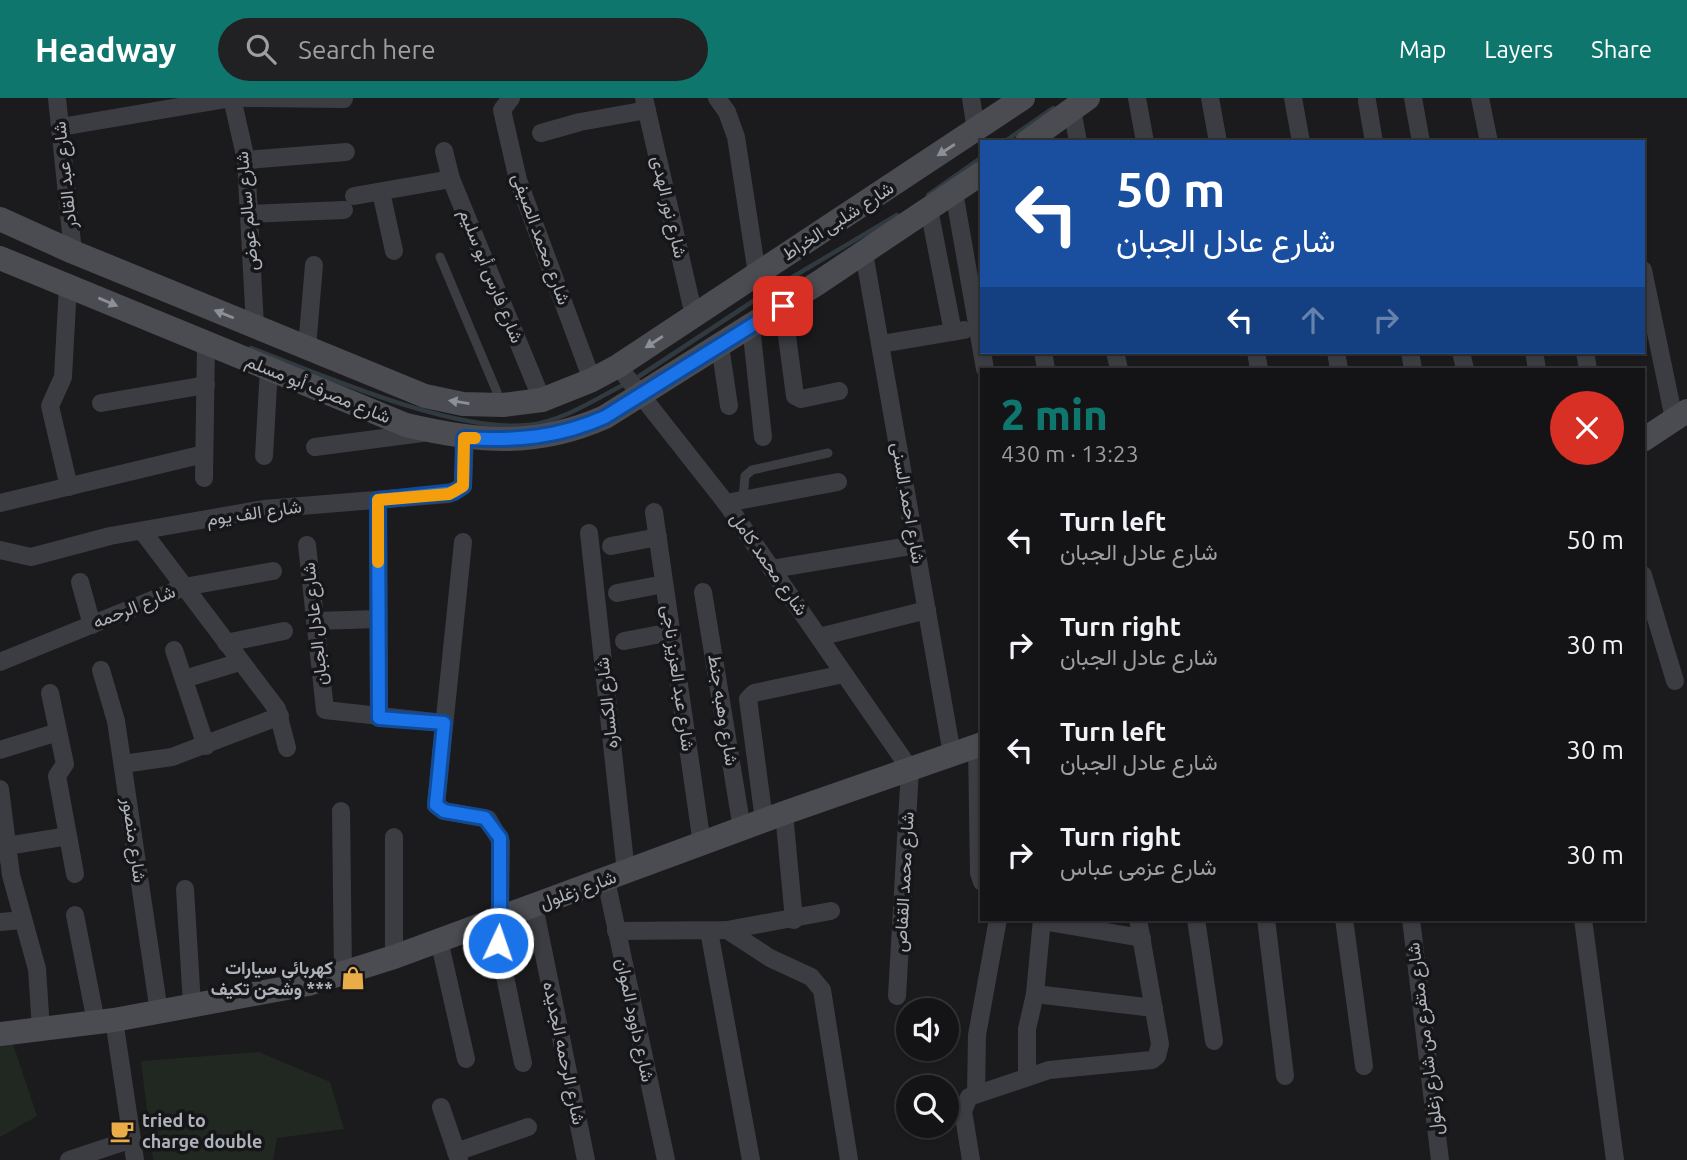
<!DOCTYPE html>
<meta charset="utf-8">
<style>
body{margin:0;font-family:Ubuntu,Vazirmatn,sans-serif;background:#212123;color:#f1f3f6;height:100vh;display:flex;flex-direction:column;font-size:26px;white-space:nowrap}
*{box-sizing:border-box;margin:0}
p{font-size:23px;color:#9d9ea1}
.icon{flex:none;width:38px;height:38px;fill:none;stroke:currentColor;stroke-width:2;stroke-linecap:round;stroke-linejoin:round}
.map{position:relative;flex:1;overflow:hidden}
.drawer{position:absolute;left:980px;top:270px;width:665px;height:553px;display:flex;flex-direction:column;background:#141416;border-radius:0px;box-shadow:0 2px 5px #0004,0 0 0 2px #333335}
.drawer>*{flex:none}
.hud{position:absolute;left:980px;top:42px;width:665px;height:214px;border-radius:0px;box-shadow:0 2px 5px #0004,0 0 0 2px #333335;background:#1a4fa0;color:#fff;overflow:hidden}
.fabs{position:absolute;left:896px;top:900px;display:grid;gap:14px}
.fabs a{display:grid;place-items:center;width:63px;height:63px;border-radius:50%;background:#141416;box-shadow:0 2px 5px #0004,0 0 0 2px #333335;font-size:35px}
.pin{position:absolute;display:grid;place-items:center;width:60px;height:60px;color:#fff;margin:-30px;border-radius:14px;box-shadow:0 4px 10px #0006}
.me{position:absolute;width:77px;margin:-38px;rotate:3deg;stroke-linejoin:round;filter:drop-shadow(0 0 5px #0008)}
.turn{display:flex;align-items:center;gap:24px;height:147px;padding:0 21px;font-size:32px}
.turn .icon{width:91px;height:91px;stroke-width:2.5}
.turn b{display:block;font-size:49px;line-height:60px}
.lanes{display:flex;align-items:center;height:66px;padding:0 21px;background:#0003;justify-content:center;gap:35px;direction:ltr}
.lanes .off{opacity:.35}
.round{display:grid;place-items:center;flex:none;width:74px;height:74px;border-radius:37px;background:#212123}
.head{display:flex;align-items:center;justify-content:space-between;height:119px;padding:0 21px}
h1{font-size:42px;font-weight:800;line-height:52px;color:#0f766e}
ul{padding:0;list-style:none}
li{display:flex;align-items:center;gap:21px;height:105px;padding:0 21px}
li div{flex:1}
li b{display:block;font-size:26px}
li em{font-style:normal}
header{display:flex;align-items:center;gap:42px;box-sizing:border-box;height:98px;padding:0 35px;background:#0f766e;color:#fff}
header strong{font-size:33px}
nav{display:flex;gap:38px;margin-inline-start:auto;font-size:24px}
.search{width:490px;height:63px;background:#212123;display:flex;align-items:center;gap:18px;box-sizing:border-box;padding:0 24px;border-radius:38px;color:#9d9ea1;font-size:26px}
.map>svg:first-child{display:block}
.green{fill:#212821}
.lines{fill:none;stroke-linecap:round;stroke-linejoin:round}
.stream{stroke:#313a40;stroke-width:4.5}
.lane{stroke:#3c3d42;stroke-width:9}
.street{stroke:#3c3d42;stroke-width:18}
.secondary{stroke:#4a4c51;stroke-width:24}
.oneway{fill:#8b8f96}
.route-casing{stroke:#114b97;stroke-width:18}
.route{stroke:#1a73e8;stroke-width:12}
.slow{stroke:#f59e0b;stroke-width:12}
.labels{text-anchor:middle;stroke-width:7;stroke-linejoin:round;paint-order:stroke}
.street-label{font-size:18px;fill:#aeb3bb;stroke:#161618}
.poi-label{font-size:18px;font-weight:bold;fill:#aeb3bb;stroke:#161618;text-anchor:end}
</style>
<header>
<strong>Headway</strong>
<div class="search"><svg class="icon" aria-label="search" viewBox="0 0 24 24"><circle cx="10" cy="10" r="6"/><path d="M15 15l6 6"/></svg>Search here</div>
<nav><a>Map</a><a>Layers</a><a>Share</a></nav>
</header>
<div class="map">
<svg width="1687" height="1062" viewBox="0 0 1687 1062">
<rect width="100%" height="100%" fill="#1b1b1d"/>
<g class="green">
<polygon points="12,943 37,1018 0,1039 0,944"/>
<polygon points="259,954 330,984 344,1031 277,1040 273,1062 153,1062 141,963"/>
</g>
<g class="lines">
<g class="stream">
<polyline points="1004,44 1053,10"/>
<polyline points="928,97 982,59"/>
<path d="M251,250C323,277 453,335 528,327C562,324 597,300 627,285"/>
<polyline points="635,281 764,196 897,117"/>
</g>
<g class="lane">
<polyline points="440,159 502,306"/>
<polyline points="743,401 745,378 752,372 828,355"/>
</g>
<g class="street">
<polyline points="57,0 73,154"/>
<polyline points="232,0 246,62 255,228"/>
<polyline points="244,0 344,1"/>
<polyline points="511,0 502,12 518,82 592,282"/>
<polyline points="644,0 694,218"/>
<polyline points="717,0 727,14 736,39 757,176"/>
<polyline points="971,0 976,32"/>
<polyline points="1137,0 1145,44"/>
<polyline points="1210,0 1218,44"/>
<polyline points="1293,0 1301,44"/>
<polyline points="1413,0 1421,44"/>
<polyline points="1480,0 1489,44"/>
<polyline points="1367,3 1374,44"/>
<polyline points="1072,11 1078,44"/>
<polyline points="61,29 232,0"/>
<polyline points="541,35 580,24 647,12"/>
<polyline points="444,53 451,81 542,302"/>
<polyline points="246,62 346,54"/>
<polyline points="381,94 394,153"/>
<polyline points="954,94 985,271"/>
<polyline points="354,98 451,81"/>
<polyline points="929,111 953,234"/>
<polyline points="250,116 344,112"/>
<polyline points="864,155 952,656"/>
<polyline points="1643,172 1674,321"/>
<polyline points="68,187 63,279 50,308 69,389"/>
<polyline points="783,208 795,298 801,301 839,293"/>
<polyline points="751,228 763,339"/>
<polyline points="881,246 964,232"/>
<polyline points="720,248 729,308"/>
<polyline points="307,249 314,167"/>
<polyline points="1043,254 1046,271"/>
<polyline points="1115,254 1119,271"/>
<polyline points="1256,254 1259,271"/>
<polyline points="1336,254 1339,271"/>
<polyline points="1410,254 1413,271"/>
<polyline points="1461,254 1465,271"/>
<polyline points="1534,254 1537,271"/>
<polyline points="1585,254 1588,271"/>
<polyline points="618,268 726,405 910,671 897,898"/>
<polyline points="101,305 206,287"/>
<polyline points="315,349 422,335"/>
<polyline points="264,358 269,270"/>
<polyline points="204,380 206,246"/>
<polyline points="378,402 379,619"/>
<polyline points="0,405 204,356"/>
<polyline points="726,405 838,384"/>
<polyline points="654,414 702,746"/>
<polyline points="143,434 277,611 287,650"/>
<polyline points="589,435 626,774"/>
<polyline points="463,444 436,707 444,713 488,721 501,744 500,819"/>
<polyline points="307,447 325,612 444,625"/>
<polyline points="611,448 658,439"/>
<polyline points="0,452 31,459 110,438 264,411 449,396 463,388 465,339"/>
<polyline points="772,471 916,447"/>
<polyline points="1643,477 1675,583"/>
<polyline points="80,484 92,527"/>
<polyline points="703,494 742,731"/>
<polyline points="617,495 664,486"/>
<polyline points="315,523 378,521"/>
<polyline points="819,539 927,512"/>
<polyline points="624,543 671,534"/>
<polyline points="226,545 284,533"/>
<polyline points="174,552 206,648"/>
<polyline points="0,564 184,489 273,473"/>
<polyline points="101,572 116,623 159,914"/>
<polyline points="184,581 240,564"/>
<polyline points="50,595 65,666 57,678 75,776"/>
<polyline points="977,647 979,775 982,784"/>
<polyline points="0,652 58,634"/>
<polyline points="123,666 172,659 280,618"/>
<polyline points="0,691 11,777 37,871 41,931"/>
<polyline points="341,713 343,875"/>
<polyline points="784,715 794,822"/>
<polyline points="764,722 748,601 754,595 844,576"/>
<polyline points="394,739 394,859"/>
<polyline points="7,748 68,738"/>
<polyline points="606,782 666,1062"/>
<polyline points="185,791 192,907"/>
<polyline points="534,808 586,1062"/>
<polyline points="75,817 96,924"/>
<polyline points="493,821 523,965"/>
<polyline points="1196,821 1214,943"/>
<polyline points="1266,821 1285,978"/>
<polyline points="1344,821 1364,968"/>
<polyline points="1411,821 1440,1062"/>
<polyline points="1583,821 1615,1062"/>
<polyline points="1042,823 1142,840"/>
<polyline points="0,824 23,822"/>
<polyline points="727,832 770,860 811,879 822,892 849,1062"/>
<polyline points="616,833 727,832 831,813"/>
<polyline points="709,833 751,1062"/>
<polyline points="439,842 466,961"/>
<polyline points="1035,896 1154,910"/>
<polyline points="114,922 135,1062"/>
<polyline points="1027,978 1027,931 1035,896 1042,821"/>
<polyline points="976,996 977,937 998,821"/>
<polyline points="441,1009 459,1062"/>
<polyline points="456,1054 528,1029"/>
<polyline points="69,1062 132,1041"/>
<polyline points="971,1062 963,1013 969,999 1049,972 1152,962 1157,958 1160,946 1138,821"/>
</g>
<g class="secondary">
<polyline points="1027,44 1088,0"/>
<polyline points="0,121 73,154 425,298 463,306 503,307 542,302 592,282 618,268 1023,0"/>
<path d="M0,160L406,327C478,344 535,350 605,319L818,185L982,75"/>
<polyline points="1643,342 1687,313"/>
<polyline points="0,936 114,922 308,886 394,859 784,715 982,646"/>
</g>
</g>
<defs><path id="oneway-solid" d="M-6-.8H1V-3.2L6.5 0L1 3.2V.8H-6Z" transform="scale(1.75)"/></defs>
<g class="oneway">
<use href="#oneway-solid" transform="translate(946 52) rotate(147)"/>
<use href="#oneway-solid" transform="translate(108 204) rotate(23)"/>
<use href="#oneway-solid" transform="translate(224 216) rotate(-158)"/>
<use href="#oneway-solid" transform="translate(654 244) rotate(147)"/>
<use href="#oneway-solid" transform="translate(459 304) rotate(-171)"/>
</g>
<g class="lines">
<g class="route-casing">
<path id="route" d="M498,845L493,821L500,819V740L485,720L444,713L436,707L444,625L379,620L378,402L454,394L463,388L464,340C515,343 558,340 605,319L783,208"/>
</g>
<use href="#route" class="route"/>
<polyline class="slow" points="378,464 378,402 449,396 463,388 464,340 475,340"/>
</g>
<defs>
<g id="shop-bare" transform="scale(1.89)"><path d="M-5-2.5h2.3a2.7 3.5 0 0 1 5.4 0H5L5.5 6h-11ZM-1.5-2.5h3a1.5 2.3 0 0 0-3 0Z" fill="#e9ac47" stroke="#161618" stroke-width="2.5" paint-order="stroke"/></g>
<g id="cafe-bare" transform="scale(1.89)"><path d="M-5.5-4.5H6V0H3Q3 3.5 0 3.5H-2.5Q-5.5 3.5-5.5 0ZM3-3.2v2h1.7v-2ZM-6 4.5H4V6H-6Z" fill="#e9ac47" stroke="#161618" stroke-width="2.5" paint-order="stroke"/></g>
</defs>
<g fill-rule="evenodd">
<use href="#shop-bare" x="353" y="880"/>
<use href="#cafe-bare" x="122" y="1033"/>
</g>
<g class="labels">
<g class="street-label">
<text transform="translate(65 77) rotate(-96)" y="6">شارع عبد القادر</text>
<text transform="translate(669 109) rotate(77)" y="6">شارع نور الهدى</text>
<text transform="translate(247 113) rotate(-95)" y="6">شارع سالم عوض</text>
<text transform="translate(838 123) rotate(-33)" y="6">شارع شلبى الخراط</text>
<text transform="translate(541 141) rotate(70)" y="6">شارع محمد الصيفى</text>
<text transform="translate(491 178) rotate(68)" y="6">شارع فارس أبو سليم</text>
<text transform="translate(318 291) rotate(22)" y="6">شارع مصرف أبو مسلم</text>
<text transform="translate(908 405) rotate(80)" y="6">شارع احمد السنى</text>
<text transform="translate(254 415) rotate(-8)" y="6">شارع الف يوم</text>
<text transform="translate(769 466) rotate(55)" y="6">شارع محمد كامل</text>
<text transform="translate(134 509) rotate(-22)" y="6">شارع الرحمه</text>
<text transform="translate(315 526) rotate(-96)" y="6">شارع عادل الجبان</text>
<text transform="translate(678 580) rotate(82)" y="6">شارع عبد العزيز ناجى</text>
<text transform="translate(607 605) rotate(-96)" y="6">شارع الكساره</text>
<text transform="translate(723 612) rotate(81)" y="6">شارع وهبه جنط</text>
<text transform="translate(134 742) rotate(82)" y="6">شارع منصور</text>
<text transform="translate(904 784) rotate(-87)" y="6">شارع محمد القفاص</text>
<text transform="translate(578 792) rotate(-20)" y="6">شارع زغلول</text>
<text transform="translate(635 922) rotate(78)" y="6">شارع داوود الموان</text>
<text transform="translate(1425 941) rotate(-97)" y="6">شارع متفرع من شارع زغلول</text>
<text transform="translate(564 955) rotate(78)" y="6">شارع الرحمه الجديده</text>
</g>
<g class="poi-label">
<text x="333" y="876">كهربائي سيارات<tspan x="333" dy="21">وشحن تكيف ***</tspan></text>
<text x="142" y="1029" text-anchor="start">tried to<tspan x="142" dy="21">charge double</tspan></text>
</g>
</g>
</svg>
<div class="fabs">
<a><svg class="icon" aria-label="sound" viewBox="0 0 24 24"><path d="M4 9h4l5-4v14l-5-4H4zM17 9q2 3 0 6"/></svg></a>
<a><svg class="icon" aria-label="search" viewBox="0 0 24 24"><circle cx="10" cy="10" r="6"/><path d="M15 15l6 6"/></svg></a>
</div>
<div class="pin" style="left:783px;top:208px;background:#d93025"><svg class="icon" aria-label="arrive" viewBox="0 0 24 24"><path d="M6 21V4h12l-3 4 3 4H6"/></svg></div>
<svg class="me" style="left:498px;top:845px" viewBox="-20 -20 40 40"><circle r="17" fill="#1a73e8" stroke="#fff" stroke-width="3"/><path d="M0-11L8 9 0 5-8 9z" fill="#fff"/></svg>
<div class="hud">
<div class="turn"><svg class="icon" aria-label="left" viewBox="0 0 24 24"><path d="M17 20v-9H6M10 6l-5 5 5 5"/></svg><div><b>50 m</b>شارع عادل الجبان</div></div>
<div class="lanes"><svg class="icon" aria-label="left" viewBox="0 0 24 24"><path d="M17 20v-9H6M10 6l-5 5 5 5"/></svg><svg class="icon off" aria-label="ahead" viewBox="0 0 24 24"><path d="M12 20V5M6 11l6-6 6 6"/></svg><svg class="icon off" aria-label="right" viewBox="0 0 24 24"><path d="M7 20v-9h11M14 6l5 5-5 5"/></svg></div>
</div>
<section class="drawer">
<div class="head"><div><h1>2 min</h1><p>430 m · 13:23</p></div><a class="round" style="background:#d93025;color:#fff"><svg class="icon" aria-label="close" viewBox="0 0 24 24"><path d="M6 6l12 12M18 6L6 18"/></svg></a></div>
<ul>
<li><svg class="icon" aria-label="left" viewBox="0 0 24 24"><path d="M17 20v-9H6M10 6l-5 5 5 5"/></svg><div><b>Turn left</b><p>شارع عادل الجبان</p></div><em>50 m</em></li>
<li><svg class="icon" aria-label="right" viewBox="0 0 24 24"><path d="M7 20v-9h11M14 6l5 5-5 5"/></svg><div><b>Turn right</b><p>شارع عادل الجبان</p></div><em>30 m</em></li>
<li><svg class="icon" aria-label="left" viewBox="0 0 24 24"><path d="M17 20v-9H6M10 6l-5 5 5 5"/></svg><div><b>Turn left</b><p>شارع عادل الجبان</p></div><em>30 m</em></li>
<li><svg class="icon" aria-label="right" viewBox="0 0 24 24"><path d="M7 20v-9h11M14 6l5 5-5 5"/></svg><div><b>Turn right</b><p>شارع عزمى عباس</p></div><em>30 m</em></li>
</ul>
</section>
</div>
